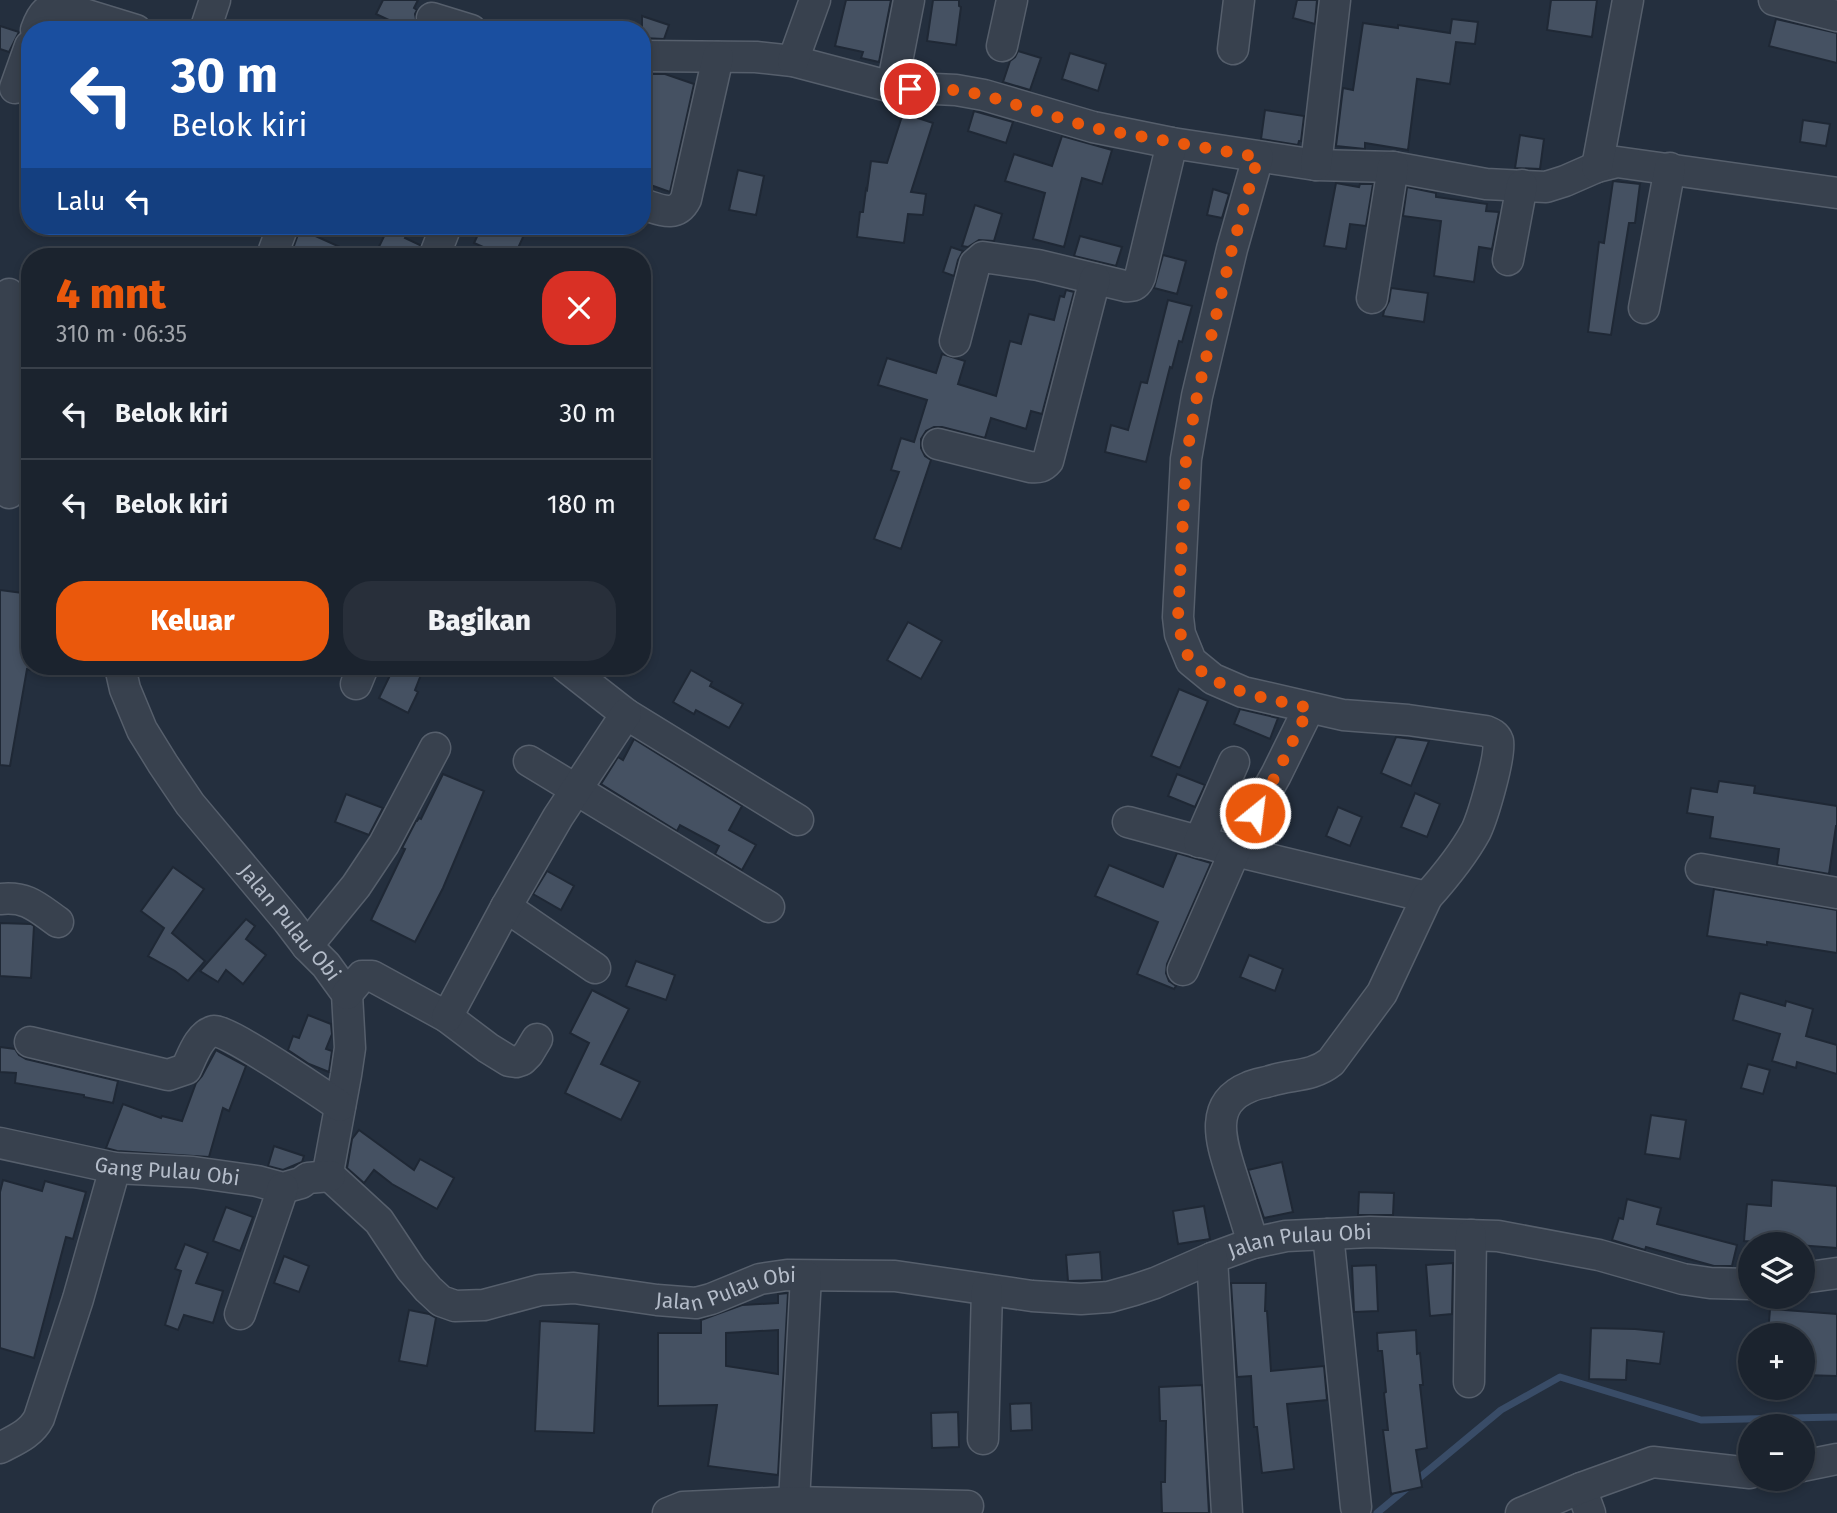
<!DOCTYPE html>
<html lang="id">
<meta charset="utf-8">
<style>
body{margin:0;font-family:"Fira Sans",sans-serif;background:#282f3a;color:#f1f3f6;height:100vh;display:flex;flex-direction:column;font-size:26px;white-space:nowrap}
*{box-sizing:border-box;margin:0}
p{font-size:23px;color:#a0a4aa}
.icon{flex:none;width:38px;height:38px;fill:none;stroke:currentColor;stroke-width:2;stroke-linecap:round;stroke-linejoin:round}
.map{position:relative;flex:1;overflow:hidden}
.side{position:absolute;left:21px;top:248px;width:630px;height:427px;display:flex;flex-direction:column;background:#1b232e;border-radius:28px;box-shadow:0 4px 10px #0003,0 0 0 2px #39404a}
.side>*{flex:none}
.banner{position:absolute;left:21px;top:21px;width:630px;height:214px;border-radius:28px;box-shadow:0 4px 10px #0003,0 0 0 2px #39404a;background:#1a4fa0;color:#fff;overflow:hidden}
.tools{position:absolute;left:1738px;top:1232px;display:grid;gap:14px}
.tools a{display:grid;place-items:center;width:77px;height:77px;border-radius:50%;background:#1b232e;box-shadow:0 4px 10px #0003,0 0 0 2px #39404a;font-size:35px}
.pin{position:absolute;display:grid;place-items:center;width:60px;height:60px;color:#fff;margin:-30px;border:4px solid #fff;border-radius:50%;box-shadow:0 2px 7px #0007}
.me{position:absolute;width:77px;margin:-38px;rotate:29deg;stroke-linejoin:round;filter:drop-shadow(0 0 5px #0008)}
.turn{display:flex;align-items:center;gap:24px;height:147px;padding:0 35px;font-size:32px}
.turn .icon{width:91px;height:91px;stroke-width:2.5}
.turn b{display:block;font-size:49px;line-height:60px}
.then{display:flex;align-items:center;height:66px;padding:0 35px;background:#0003;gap:14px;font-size:26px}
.round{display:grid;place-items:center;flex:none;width:74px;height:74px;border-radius:28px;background:#282f3a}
.overview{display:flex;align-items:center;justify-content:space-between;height:119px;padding:0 35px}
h1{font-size:42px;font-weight:800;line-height:52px;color:#ea580c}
.primary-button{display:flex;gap:14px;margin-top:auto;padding:14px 35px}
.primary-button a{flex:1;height:80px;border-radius:28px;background:#ea580c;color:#fff;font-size:28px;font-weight:800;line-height:80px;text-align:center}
.primary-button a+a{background:#282f3a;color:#f1f3f6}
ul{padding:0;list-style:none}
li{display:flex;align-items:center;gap:21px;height:91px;padding:0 35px;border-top:2px solid #39404a}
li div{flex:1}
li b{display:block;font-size:26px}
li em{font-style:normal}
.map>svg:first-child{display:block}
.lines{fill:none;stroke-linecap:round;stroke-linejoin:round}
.stream{stroke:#394c67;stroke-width:7}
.building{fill:#455162;stroke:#1f2835;stroke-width:2;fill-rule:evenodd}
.minor-casing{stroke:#565f6c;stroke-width:33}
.minor{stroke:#38414e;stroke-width:30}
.route{stroke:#ea580c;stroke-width:12;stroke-dasharray:0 21.6}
.labels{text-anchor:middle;stroke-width:7;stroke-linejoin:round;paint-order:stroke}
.street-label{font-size:21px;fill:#b4bcc9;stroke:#1d2633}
</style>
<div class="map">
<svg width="1837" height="1513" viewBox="0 0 1837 1513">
<rect width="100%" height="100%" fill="#242f3e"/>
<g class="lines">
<polyline class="stream" points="1377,1513 1501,1410 1560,1377 1701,1420 1837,1417"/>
</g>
<g class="building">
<polygon points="383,0 418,0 414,8 417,10 415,14 417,25 414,30 410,30 376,14"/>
<polygon points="846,0 891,0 879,62 861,58 863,52 835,46"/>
<polygon points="933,0 959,0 959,6 961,7 956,45 927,41"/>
<polygon points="1297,0 1317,0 1315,24 1293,18"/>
<polygon points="1551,0 1597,0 1592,37 1547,30"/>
<polygon points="642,16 669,25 664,39 642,38"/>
<polygon points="1452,19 1478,22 1475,44 1456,42 1450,84 1417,79 1408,150 1365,143 1365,149 1336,146 1343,88 1353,90 1363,23 1398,28 1398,25 1450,33"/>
<polygon points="1776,19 1837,33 1837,63 1769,46"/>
<polygon points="0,26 19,32 9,52 0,49"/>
<polygon points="1018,51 1041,58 1030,90 1003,82 1010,61 1015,57"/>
<polygon points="1070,53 1106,64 1098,91 1062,79"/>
<polygon points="642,74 665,74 694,84 670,192 642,182"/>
<polygon points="1265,110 1304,116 1301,141 1299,141 1298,145 1261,139"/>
<polygon points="974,111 1013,122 1006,143 968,131"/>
<polygon points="903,113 933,123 911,192 926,194 923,215 908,214 904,243 857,237 860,212 863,212 866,189 867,190 871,161 887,163"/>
<polygon points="1803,120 1830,124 1826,146 1800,142"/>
<polygon points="1520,135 1544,139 1540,169 1515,168"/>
<polygon points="1062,136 1112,150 1102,184 1082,178 1064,247 1033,239 1045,193 1005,181 1014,154 1052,166"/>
<polygon points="738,170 764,176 756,215 729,210"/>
<polygon points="1613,181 1640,184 1635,223 1629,223 1611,335 1588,332 1599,242 1604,243"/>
<polygon points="1336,183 1359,187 1360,184 1373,184 1366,226 1350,224 1346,249 1324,246"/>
<polygon points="1407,187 1436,193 1436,197 1487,204 1486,211 1499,212 1492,249 1479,247 1474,282 1434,276 1441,221 1403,216"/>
<polygon points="1213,189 1229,194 1222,218 1207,215"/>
<polygon points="975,205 1002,214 994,241 979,240 968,247 962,246"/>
<polygon points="389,226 411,226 405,238 420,245 417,257 374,257"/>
<polygon points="482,226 526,226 522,234 524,235 514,257 506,257 474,243"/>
<polygon points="300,229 362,257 298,257 291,254"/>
<polygon points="1080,236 1122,247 1116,266 1074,256"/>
<polygon points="951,247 963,251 958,260 954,276 943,272"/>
<polygon points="1163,255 1186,261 1177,294 1154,288"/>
<polygon points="1391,288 1428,293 1424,322 1383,316 1384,311 1389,301"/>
<polygon points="1066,290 1074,292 1042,414 1031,411 1026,429 991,418 985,438 942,427 934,427 926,431 921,439 921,448 925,456 931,460 901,549 874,539 899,472 891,470 901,438 914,442 927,400 878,385 887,358 936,373 942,354 965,361 958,384 996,396 1010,341 1021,344 1029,314 1054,320 1060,296 1064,297"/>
<polygon points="1168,300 1192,306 1182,342 1179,341 1172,368 1170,367 1146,462 1105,452 1111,425 1128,430 1141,382 1147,383"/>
<polygon points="0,590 30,594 30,670 27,669 10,766 0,765"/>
<polygon points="908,622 942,641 921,679 887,660"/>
<polygon points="394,667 424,667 415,690 418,692 408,713 379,698"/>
<polygon points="691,670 712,682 710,686 743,704 729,728 696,710 694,714 673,702"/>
<polygon points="1179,689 1208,701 1180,768 1151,756"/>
<polygon points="1240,709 1278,718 1270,739 1234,724"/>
<polygon points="1396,737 1429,741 1411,786 1381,773"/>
<polygon points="634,739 742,806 729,830 756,845 742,870 715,854 719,846 680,825 677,831 601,784 618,757 623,760"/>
<polygon points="443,774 484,791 443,888 415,942 371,920 405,849 402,848 416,821 417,821 419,818 421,819"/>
<polygon points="1177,774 1205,785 1195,807 1168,796"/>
<polygon points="1719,781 1755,786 1754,793 1837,806 1837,826 1836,826 1829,874 1777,865 1779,849 1710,838 1713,817 1687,813 1691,788 1717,792"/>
<polygon points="1415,793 1440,804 1427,837 1401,827"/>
<polygon points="346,794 383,808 369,835 335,822"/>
<polygon points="1338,807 1362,817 1350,846 1326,836"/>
<polygon points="1177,853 1211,863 1167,964 1166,973 1169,981 1176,986 1174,989 1137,974 1158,922 1095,896 1109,865 1163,887"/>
<polygon points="173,867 204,889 172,933 205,961 188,981 175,971 148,956 164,928 141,911"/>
<polygon points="547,871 574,886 561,910 533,894"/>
<polygon points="1714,889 1837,910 1837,953 1767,942 1767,945 1707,936"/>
<polygon points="246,919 255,926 246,939 266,955 243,984 226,970 218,982 200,971"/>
<polygon points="0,923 31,924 34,926 31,978 0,976"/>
<polygon points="1249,955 1283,969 1275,991 1240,977"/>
<polygon points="636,961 675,975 666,1000 626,986"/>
<polygon points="592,990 629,1009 601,1064 640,1082 621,1120 565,1093 589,1043 570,1033"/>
<polygon points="1740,993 1785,1006 1786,1001 1813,1009 1806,1036 1837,1045 1837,1074 1797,1062 1796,1068 1772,1061 1780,1034 1733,1020"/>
<polygon points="308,1015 331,1024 332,1034 326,1049 332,1051 329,1072 309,1064 288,1050 293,1036 299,1038"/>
<polygon points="0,1047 15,1049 19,1055 26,1059 118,1081 113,1103 84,1097 84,1095 15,1083 16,1073 0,1072"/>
<polygon points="216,1050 246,1066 229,1111 223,1108 209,1157 117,1151 106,1148 123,1104 161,1118 162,1116 182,1121 196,1083 202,1076"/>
<polygon points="1748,1064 1770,1070 1763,1094 1741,1088"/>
<polygon points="1651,1115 1686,1120 1680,1159 1645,1154"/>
<polygon points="359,1130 414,1170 420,1159 454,1178 437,1209 392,1184 374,1170 364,1183 347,1168 352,1139"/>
<polygon points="274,1146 304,1156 302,1162 283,1170 268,1166"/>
<polygon points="1282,1162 1293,1212 1264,1218 1248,1170"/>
<polygon points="3,1180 42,1191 45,1181 86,1192 73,1239 66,1237 34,1358 0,1348 0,1192"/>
<polygon points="1772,1180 1837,1186 1837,1248 1744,1241 1747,1204 1771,1206"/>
<polygon points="1359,1192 1394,1193 1393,1215 1358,1215"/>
<polygon points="1627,1199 1661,1208 1657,1224 1737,1245 1732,1266 1714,1266 1646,1247 1645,1250 1612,1240 1619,1218 1623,1219"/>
<polygon points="1204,1206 1210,1239 1178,1244 1173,1211"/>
<polygon points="226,1207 253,1217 240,1251 213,1241"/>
<polygon points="185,1244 208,1253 196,1283 223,1291 213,1323 184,1315 178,1330 165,1325 181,1271 175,1269"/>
<polygon points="1100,1252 1102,1280 1068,1281 1066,1255"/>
<polygon points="284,1256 309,1266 299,1292 274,1283"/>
<polygon points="1453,1263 1452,1314 1430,1316 1426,1265"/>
<polygon points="1376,1265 1378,1311 1354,1312 1352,1266"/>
<polygon points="1231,1283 1266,1283 1265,1311 1267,1311 1271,1371 1324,1366 1327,1400 1287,1404 1294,1469 1262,1473 1257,1427 1254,1427 1251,1376 1237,1377"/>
<path d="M788,1293L778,1475L708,1466L717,1405L658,1406V1333H701V1320L742,1305L778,1303V1294ZM778,1330V1374L726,1366V1333Z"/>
<polygon points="1770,1309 1837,1314 1837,1376 1802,1375 1805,1335 1768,1335"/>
<polygon points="409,1310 429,1314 436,1318 427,1366 399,1361"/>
<polygon points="540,1321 599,1324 594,1433 535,1431"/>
<polygon points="1591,1328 1635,1329 1664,1332 1660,1364 1627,1360 1626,1380 1589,1379"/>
<polygon points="1416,1330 1417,1354 1420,1353 1423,1385 1420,1385 1427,1448 1416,1450 1422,1487 1391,1494 1383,1430 1388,1430 1384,1393 1386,1392 1382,1351 1378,1351 1377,1333"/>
<polygon points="1202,1385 1209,1513 1162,1513 1161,1482 1165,1482 1166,1421 1160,1421 1159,1387"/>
<polygon points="1031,1403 1032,1430 1011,1431 1010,1404"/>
<polygon points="958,1412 959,1447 932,1448 931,1413"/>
</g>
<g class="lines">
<g class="minor-casing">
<g id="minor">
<polyline points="1774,0 1837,16"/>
<polyline points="432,18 471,30"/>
<path d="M36,30C42,13 47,7 64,8L136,30"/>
<polyline points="205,30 215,0"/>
<polyline points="1002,46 1012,0"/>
<polyline points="1233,49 1239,0"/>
<polyline points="642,56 756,57 793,61 892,87 956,90 984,95 1093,127 1172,143 1316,165 1393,167 1486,184 1546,187 1565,181 1597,167 1617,162 1837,193"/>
<polyline points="793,61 815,0"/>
<polyline points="892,87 909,0"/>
<polyline points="15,88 30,46"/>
<polyline points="1316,165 1335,0"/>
<polyline points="1597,167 1628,0"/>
<path d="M642,204C659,209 676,219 686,199L718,57"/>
<polyline points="274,250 283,226"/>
<polyline points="434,257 446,226"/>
<polyline points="1508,260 1522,185"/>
<polyline points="9,294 9,493"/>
<polyline points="1372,298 1393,167"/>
<polyline points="1644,308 1670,168"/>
<path d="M955,341L975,264L983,257L1038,265L1125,286C1134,287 1137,285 1140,277L1172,143"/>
<path d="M938,444L1030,467C1039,468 1043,467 1048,461L1095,279"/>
<path id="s1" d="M120,667L125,689L142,730L163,764L190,804L288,921L307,946L326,965L347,994L350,1048L346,1075L329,1167L330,1176L379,1221L411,1269L428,1289L441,1301L455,1306L484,1305L540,1290L574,1288L657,1300L696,1303L711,1299L760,1279L787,1275L895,1276L1032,1296L1081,1299L1109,1297L1134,1290L1155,1283L1212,1258L1253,1243L1286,1236L1370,1232L1498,1236L1599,1255L1683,1279L1710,1283L1750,1284"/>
<polyline points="566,667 626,714 798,820"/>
<polyline points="356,684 363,667"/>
<polyline points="529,761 769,907"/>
<polyline points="1128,822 1235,851 1427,897"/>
<polyline points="1199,842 1234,762"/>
<polyline points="1701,869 1837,893"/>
<path d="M0,899C27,896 37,907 58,922"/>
<polyline points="506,907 595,968"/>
<polyline points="307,946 356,886 384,844 435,748"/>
<polyline points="1183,970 1242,835 1276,775 1309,708"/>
<polyline points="347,994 362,976 372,976 447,1017 488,1048 509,1061 516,1062 522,1060 528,1054 537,1039"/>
<polyline points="447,1017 506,907 558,817 626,714"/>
<path d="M30,1042L168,1075L186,1069C192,1057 199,1034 214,1031C227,1029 322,1094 340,1106"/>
<path id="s2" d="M0,1143L115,1168L193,1172L257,1181L283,1188L301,1183L308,1178L330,1176"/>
<polyline points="1328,1234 1356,1507"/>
<path d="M1253,1243C1246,1221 1239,1199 1232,1176C1222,1144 1207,1104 1249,1087C1255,1084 1263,1083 1270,1081C1292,1074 1312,1077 1331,1062L1382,993L1427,897C1444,878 1464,853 1476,831C1483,816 1501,756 1498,741C1496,735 1491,733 1486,731L1408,720L1343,715L1243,692L1213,679L1191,661L1180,634L1178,617L1186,459L1197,396L1232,249L1258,157"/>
<polyline points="1212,1258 1227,1513"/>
<polyline points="1802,1278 1837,1273"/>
<polyline points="240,1314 283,1188"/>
<polyline points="1469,1382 1471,1235"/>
<polyline points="983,1439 987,1290"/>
<path d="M0,1448C15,1440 31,1434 39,1418L78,1299L115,1168"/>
<polyline points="1802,1466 1837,1459"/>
<polyline points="1581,1488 1590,1513"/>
<polyline points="794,1502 806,1276"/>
<polyline points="668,1513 683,1507 794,1502 968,1506"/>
<polyline points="1521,1513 1581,1488 1653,1462 1750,1473"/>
</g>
</g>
<use href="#minor" class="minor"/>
</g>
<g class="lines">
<path class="route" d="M910,89L956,90L984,95L1093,128L1258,157L1232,249L1197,396L1186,459L1178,617C1180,633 1183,651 1193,663C1217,692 1273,699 1309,708L1276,775L1255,813"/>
</g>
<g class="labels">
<g class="street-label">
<text dy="7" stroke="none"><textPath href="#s1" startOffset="310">Jalan Pulau Obi</textPath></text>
<text dy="7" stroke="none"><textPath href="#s2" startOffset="170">Gang Pulau Obi</textPath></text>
<text dy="7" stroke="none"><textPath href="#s1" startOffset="1633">Jalan Pulau Obi</textPath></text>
<text dy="7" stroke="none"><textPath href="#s1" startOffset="1045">Jalan Pulau Obi</textPath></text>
</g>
</g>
</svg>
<div class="tools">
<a><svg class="icon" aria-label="layers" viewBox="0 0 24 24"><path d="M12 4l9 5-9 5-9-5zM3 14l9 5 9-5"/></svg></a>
<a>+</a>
<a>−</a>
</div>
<div class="pin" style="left:910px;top:89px;background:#d93025"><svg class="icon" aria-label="arrive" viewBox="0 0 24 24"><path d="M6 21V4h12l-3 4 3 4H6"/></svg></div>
<svg class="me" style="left:1255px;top:813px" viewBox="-20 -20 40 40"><circle r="17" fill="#ea580c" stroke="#fff" stroke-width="3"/><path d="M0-11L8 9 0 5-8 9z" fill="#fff"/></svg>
<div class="banner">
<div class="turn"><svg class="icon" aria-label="left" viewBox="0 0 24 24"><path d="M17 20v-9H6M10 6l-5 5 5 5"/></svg><div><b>30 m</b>Belok kiri</div></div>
<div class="then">Lalu<svg class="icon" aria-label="left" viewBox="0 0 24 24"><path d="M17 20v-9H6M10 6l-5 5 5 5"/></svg></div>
</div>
<section class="side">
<div class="overview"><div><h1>4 mnt</h1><p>310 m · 06:35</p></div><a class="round" style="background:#d93025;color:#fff"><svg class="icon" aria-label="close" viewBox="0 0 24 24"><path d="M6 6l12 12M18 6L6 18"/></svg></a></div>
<ul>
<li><svg class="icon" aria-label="left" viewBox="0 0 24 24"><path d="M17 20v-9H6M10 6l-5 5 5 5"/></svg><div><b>Belok kiri</b></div><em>30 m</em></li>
<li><svg class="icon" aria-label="left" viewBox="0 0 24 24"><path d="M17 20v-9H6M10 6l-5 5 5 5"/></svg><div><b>Belok kiri</b></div><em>180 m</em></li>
</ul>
<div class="primary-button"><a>Keluar</a><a>Bagikan</a></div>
</section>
</div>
